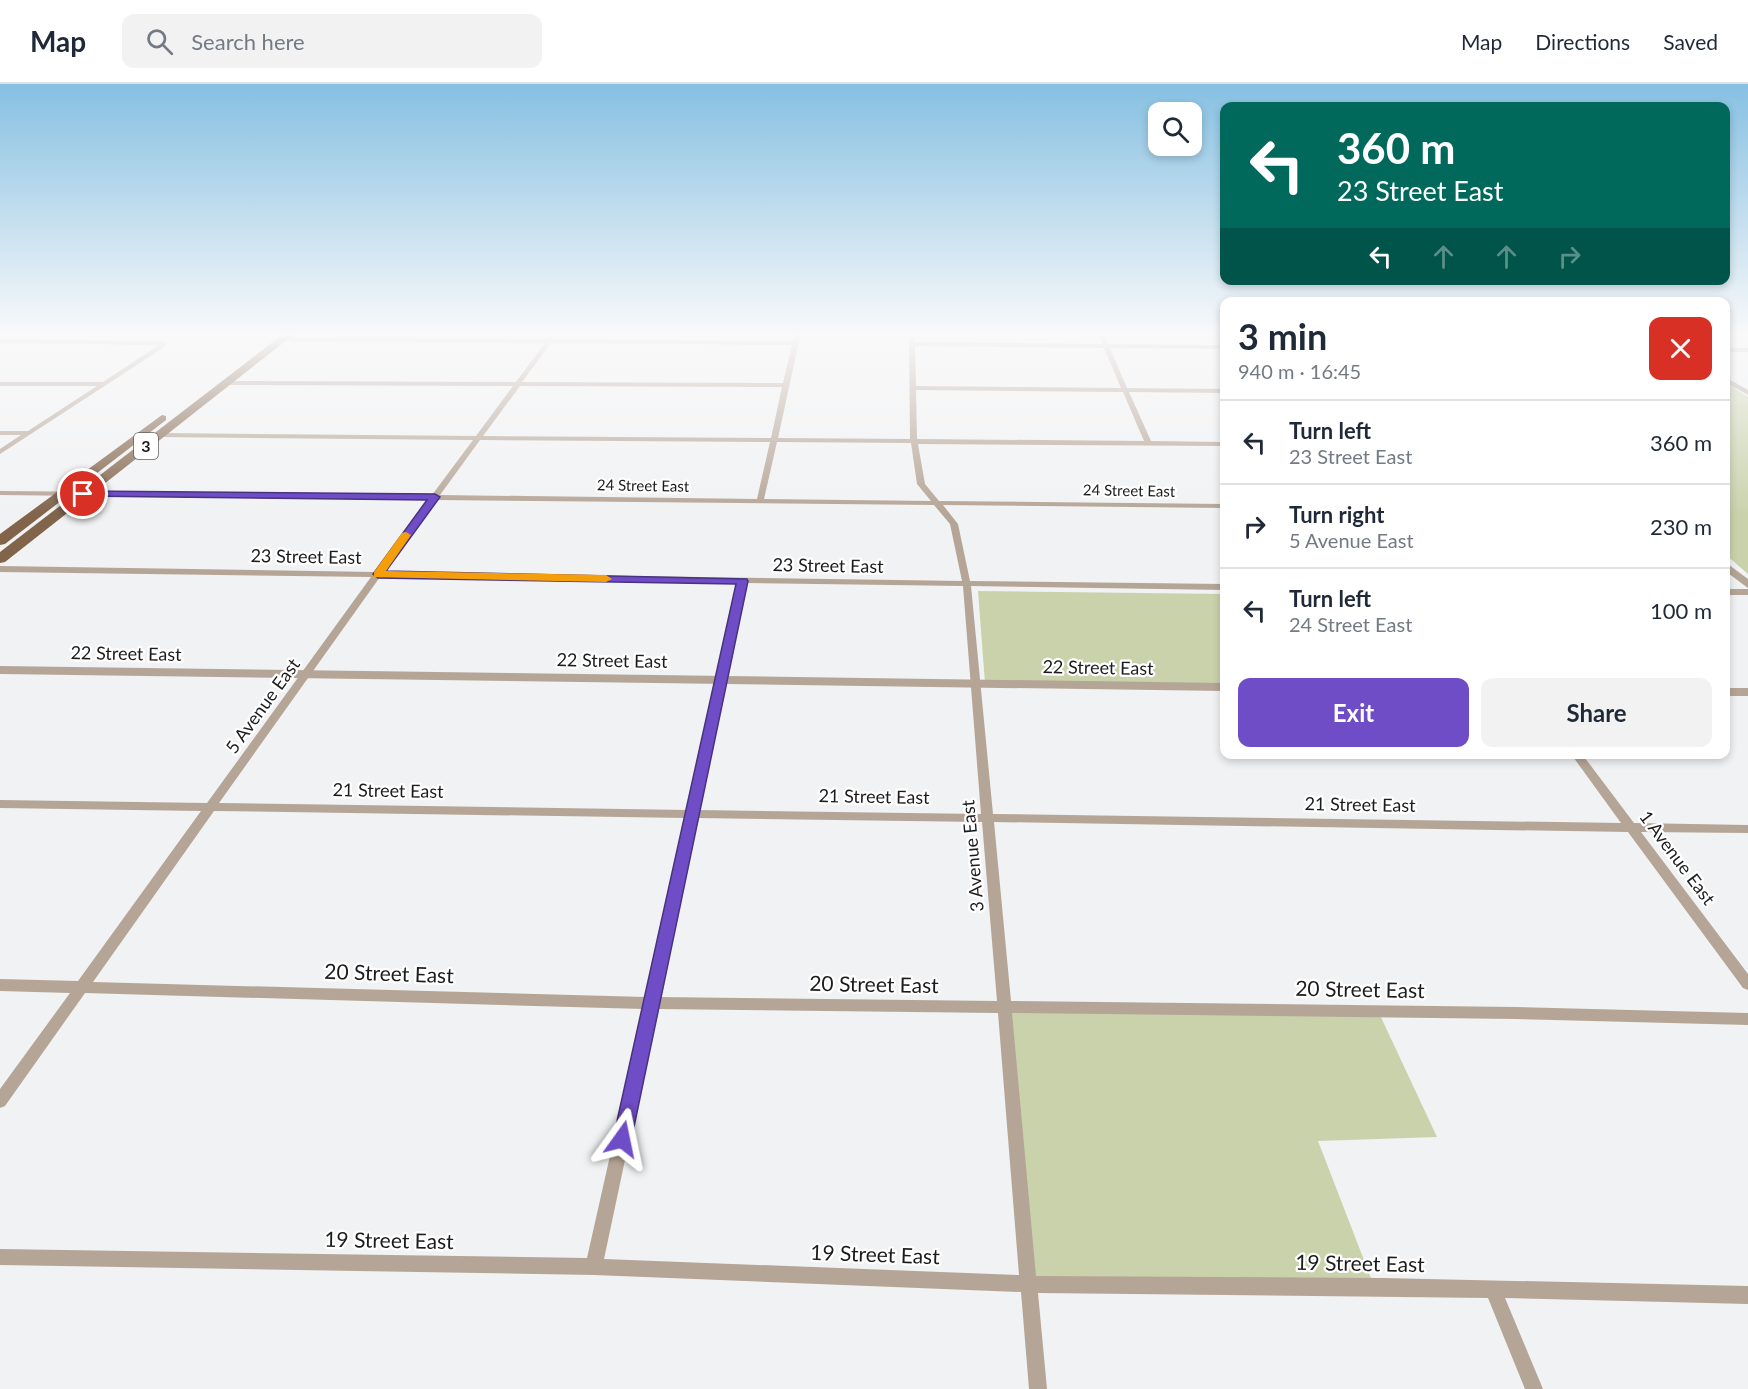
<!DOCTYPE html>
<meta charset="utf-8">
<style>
body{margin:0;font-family:Lato,sans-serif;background:#f2f2f3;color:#1f2937;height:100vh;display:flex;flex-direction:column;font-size:22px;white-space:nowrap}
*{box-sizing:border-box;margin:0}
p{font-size:20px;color:#747a83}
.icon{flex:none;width:33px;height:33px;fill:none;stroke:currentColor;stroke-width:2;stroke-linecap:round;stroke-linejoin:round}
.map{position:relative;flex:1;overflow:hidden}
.drawer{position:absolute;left:1220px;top:213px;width:510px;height:462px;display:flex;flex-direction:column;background:#fff;border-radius:12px;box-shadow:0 3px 9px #0003}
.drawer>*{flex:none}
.guide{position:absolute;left:1220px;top:18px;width:510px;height:183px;border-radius:12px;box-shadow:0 3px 9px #0003;background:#00695c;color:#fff;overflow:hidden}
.fabs{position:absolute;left:1148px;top:18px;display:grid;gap:12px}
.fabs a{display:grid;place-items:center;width:54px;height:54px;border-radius:12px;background:#fff;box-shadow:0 3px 9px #0003;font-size:30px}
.pin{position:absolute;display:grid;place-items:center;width:51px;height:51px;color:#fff;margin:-26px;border:3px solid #fff;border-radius:50%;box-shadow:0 2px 6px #0007}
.me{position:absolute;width:66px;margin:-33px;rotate:12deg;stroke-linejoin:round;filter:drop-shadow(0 0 4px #0008)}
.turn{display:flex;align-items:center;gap:21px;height:126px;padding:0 18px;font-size:27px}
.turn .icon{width:78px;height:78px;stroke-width:2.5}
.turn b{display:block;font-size:42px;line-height:51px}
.lanes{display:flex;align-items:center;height:57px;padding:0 18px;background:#0003;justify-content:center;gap:30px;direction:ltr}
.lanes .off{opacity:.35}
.round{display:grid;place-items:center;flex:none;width:63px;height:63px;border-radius:12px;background:#f2f2f3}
.headline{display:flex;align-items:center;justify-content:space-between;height:102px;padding:0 18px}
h1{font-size:36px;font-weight:700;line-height:45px}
.action{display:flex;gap:12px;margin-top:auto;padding:12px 18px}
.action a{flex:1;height:69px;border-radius:12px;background:#6f4dc6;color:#fff;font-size:24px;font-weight:700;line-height:69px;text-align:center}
.action a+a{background:#f2f2f3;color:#1f2937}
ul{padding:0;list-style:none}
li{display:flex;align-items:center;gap:18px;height:84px;padding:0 18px;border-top:2px solid #e0e1e3}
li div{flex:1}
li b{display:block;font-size:22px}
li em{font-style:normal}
header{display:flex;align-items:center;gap:36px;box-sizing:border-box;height:84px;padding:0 30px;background:#fff;border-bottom:2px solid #e0e1e3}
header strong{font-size:28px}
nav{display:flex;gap:33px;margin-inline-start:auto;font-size:21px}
.search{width:420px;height:54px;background:#f2f2f3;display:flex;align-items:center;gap:15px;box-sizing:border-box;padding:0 21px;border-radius:12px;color:#747a83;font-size:22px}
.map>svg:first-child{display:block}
.green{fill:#cad2ac}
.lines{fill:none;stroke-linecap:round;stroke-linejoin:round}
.minor{fill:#b5a596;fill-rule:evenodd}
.tertiary{fill:#b5a596;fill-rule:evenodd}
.primary{fill:#81644a;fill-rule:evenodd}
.route{fill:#6f4dc6;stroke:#483281;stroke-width:1.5}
.slow{fill:#f59e0b}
.labels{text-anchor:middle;stroke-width:4.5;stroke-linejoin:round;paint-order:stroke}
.far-street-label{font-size:15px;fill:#1c1c1d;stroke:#fff}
.shield{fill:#fff;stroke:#606061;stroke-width:1.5}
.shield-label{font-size:16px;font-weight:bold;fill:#1c1c1d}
.street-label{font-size:18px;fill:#1c1c1d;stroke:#fff}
.near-street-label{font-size:21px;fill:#1c1c1d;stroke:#fff}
</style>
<header>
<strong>Map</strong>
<div class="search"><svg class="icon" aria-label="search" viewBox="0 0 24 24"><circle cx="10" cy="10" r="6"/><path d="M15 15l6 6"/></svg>Search here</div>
<nav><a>Map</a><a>Directions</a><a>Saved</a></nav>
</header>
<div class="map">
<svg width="1748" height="1305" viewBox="0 0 1748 1305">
<rect width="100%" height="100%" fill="#f1f2f3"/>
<g class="green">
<polygon points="1725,298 1748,313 1748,490 1725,470"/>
<polygon points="978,507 1224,510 1224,601 985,599"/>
<polygon points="1006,923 1379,929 1437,1053 1318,1057 1374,1202 1032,1195"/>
</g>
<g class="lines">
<g class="minor">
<path d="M553,248H559L553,255L793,257L795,248H801L778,354L910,355L909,248H915V258L1102,260L1097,248H1103L1108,260L1224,261V265L1110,264L1127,304L1224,305V309L1129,308L1151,357L1224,358V362L918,360L925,400L939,417L1224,420V424L943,421L958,440L970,497L1224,500V506L971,502L993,730L1621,739L1571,670H1582L1634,739L1748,741V749L1641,748L1748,890V906L1743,904L1628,748L994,738L1011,917L1515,923L1748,929V941L1515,935L1012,929L1036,1192L1382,1194L1748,1202V1220L1505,1214L1543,1305H1525L1488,1214L1038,1209L1047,1305H1029L1021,1208L594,1191L0,1181V1165L587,1174L643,925L85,909L5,1022L0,1024V1005L70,909L0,907V895L78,897L201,727L0,724V716L207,719L371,493L0,488V482L375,488L429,416L0,411V407L432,411L473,356L160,353L157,351L160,349L476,352L513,302L226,301L223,299L226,297L516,298L545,259L282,257L279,255L282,253L548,255ZM551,259L792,261L783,299L522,298ZM915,262L1104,264L1121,304L916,302ZM520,302L782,303L771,354L483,352ZM916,306L1123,308L1144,357L917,355ZM480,356L770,358L757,415L440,411ZM777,358L911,359L917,400L931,417L764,415ZM436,416L934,421L950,440L962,497L384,488ZM380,493L738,498L688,726L219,719ZM747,499L963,502L981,730L699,726ZM214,727L686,734L646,913L93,898ZM697,734L982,738L997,917L659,913ZM657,925L998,929L1019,1191L604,1175Z"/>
<polygon points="0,255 163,257 166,259 163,264 0,370 0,365 21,351 0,351 0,347 28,347 97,302 0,302 0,298 103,298 159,261 0,259"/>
<rect x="1725" y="264" width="23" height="4"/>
<polygon points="1725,293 1748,306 1748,311 1725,298"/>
<rect x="1725" y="505" width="23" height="6"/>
</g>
<g class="tertiary">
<polygon points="1725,478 1748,495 1748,504 1725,487"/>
<polygon points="0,582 1224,599 1224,607 0,590"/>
<rect x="1725" y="604" width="23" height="8"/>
</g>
<g class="primary">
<polygon points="286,248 297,248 5,478 0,479 0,468"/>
<polygon points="162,331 166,332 166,336 5,460 0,461 0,450"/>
</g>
</g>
<linearGradient id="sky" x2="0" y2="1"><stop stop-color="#86c0e2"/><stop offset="0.58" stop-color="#f9f9fa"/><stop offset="1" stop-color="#f9f9fa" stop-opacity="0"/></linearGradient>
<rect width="1748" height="431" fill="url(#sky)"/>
<polygon class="route" points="83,407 435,410 440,413 386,487 747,495 748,497 630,1062 622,1065 615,1062 613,1055 736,500 378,494 373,490 427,416 80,412 80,408"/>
<polygon class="slow" points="406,448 411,451 386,487 606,491 612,495 606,498 374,493 374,488 402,449"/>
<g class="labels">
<g class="far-street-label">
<text transform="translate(643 402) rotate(1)" y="5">24 Street East</text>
<text transform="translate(1129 407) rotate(1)" y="5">24 Street East</text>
</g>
<rect class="shield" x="134" y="349" width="24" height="26" rx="4.5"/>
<g class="shield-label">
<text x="146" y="368">3</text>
</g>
<g class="street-label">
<text transform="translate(306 473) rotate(1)" y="6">23 Street East</text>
<text transform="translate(828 482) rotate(1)" y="6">23 Street East</text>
<text transform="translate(126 570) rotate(1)" y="6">22 Street East</text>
<text transform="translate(612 577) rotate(1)" y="6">22 Street East</text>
<text transform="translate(1098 584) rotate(1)" y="6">22 Street East</text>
<text transform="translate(263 622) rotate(-54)" y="6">5 Avenue East</text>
<text transform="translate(388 707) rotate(1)" y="6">21 Street East</text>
<text transform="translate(874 713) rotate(1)" y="6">21 Street East</text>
<text transform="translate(1360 721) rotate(1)" y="6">21 Street East</text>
<text transform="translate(973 772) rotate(-95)" y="6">3 Avenue East</text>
<text transform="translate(1677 774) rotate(53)" y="6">1 Avenue East</text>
</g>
<g class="near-street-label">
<text transform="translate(389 890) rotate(2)" y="7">20 Street East</text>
<text transform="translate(874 901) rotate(1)" y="7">20 Street East</text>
<text transform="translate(1360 906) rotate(1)" y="7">20 Street East</text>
<text transform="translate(389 1157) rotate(1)" y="7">19 Street East</text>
<text transform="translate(875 1171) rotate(2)" y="7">19 Street East</text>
<text transform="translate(1360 1180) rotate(1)" y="7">19 Street East</text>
</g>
</g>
</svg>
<div class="fabs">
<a><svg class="icon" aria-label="search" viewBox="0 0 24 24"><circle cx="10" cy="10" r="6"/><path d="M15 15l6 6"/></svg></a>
</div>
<div class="pin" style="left:83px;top:410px;background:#d93025"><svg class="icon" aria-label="arrive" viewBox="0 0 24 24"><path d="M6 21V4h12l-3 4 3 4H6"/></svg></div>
<svg class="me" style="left:622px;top:1055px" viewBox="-20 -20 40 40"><path d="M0-17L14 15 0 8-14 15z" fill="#6f4dc6" stroke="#fff" stroke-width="4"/></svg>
<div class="guide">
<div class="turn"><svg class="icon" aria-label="left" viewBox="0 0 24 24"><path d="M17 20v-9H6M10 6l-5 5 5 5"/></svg><div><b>360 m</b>23 Street East</div></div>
<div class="lanes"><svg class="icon" aria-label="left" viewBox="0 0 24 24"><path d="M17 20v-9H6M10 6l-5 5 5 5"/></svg><svg class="icon off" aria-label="ahead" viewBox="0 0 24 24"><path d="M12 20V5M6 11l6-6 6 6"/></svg><svg class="icon off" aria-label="ahead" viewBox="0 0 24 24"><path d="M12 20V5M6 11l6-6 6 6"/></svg><svg class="icon off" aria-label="right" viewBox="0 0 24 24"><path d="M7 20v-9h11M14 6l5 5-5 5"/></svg></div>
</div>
<section class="drawer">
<div class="headline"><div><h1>3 min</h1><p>940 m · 16:45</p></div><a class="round" style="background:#d93025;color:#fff"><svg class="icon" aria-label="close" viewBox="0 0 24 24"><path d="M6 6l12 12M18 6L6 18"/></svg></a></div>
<ul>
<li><svg class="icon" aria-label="left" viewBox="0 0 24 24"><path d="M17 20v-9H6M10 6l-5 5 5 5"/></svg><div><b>Turn left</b><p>23 Street East</p></div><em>360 m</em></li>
<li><svg class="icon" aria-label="right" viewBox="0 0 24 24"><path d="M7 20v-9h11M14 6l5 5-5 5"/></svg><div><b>Turn right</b><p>5 Avenue East</p></div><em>230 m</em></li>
<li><svg class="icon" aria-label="left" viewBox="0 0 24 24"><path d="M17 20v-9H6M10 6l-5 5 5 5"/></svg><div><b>Turn left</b><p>24 Street East</p></div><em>100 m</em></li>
</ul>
<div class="action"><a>Exit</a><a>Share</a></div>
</section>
</div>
